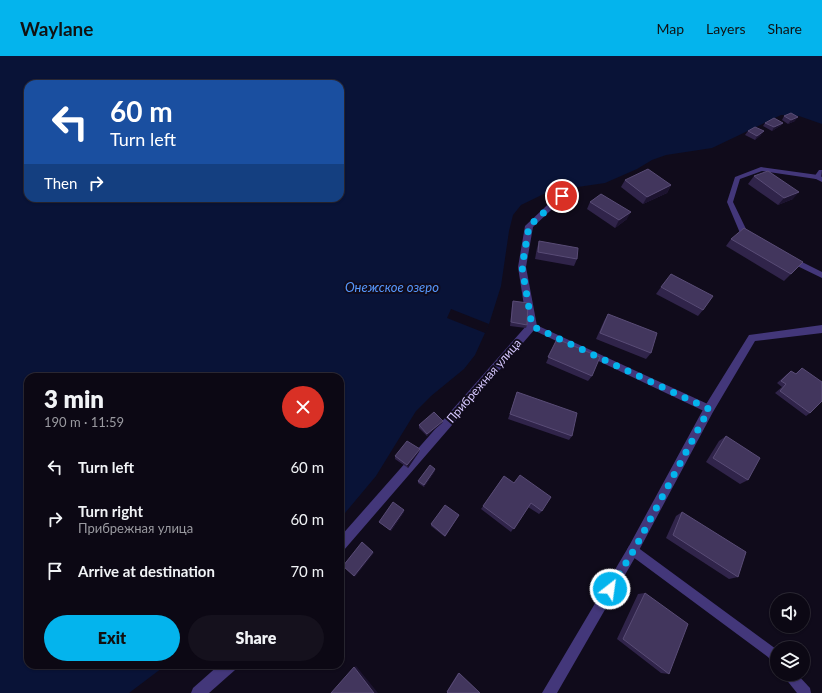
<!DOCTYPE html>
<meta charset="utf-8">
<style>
body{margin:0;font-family:Lato,sans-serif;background:#15111d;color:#f1f3f6;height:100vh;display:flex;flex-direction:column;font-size:15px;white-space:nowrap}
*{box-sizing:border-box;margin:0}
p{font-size:13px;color:#9a9aa0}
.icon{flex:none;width:22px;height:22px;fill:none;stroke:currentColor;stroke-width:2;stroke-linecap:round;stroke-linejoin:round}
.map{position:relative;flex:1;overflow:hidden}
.panel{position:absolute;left:24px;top:317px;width:320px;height:296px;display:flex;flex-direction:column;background:#0c0814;border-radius:12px;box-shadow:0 1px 3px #0004,0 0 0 1px #2c2934}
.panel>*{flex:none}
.guide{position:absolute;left:24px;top:24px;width:320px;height:122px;border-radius:12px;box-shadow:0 1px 3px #0004,0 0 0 1px #2c2934;background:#1a4fa0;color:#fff;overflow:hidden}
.fabs{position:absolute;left:770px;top:537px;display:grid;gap:8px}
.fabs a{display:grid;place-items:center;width:40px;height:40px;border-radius:50%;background:#0c0814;box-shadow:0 1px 3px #0004,0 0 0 1px #2c2934;font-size:20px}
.pin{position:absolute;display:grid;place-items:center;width:34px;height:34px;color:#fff;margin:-17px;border:2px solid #fff;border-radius:50%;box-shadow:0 1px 4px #0007}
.me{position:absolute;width:44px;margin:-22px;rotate:30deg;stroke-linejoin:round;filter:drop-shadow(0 0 3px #0008)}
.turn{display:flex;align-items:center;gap:14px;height:84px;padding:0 20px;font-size:18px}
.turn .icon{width:52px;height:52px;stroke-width:2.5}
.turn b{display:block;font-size:28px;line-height:34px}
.then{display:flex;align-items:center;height:38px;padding:0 20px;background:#0003;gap:8px;font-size:15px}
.round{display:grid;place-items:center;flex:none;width:42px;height:42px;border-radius:21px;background:#15111d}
.head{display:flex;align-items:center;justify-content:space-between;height:68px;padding:0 20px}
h1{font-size:24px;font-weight:800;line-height:30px}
.cta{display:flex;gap:8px;margin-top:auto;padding:8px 20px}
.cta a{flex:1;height:46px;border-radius:24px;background:#04b4ed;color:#111;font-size:16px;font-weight:800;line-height:46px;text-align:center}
.cta a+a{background:#15111d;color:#f1f3f6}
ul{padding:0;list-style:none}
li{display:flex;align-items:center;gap:12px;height:52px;padding:0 20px}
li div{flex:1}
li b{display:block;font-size:15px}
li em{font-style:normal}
header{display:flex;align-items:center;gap:24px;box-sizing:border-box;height:56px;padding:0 20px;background:#04b4ed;color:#111}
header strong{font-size:19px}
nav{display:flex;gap:22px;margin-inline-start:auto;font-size:14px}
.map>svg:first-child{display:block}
.water{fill:#091337;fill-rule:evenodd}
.pier{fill:#100b1b}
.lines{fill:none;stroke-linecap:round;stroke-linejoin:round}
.lane{fill:#43377a;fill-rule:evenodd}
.street{fill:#43377a;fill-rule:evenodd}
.wall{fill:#30244a}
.shaded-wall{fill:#1c132f}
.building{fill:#42365d;stroke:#594c76}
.route{stroke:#04b4ed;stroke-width:7;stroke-dasharray:0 12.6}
.labels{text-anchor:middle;stroke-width:4;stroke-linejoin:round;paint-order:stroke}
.street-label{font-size:12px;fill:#d5c7fe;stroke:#100b1b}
.water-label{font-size:13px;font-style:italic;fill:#5697fc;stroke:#100b1b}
</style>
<header>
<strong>Waylane</strong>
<nav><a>Map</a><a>Layers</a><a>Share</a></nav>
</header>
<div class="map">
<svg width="822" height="637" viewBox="0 0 822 637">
<rect width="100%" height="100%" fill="#100b1b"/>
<path class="water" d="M0,0H822V68L799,60L781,59L712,92L666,99L652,104L637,113L605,127L550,135L521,149L513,159L509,175L501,230L489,268L475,299L464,313L431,340L416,355L376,420L340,463V321H28V609H166L129,637H0ZM28,28H340V142H28Z"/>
<polygon class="pier" points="451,253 489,268 485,277 447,262"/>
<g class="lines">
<g class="lane">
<polygon points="761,111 818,119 822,121 822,126 816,123 762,115 740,123 733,146 746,173 755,180 751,183 740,177 727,146 735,121"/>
<polygon points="790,200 822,216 822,222 787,205 786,203"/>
<polygon points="532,267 712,350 714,353 712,356 709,357 706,356 529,272 528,270 529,268"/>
<polygon points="633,488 776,593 777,609 773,607 768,601 629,498 627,494 629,490"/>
<polygon points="783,618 797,618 810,632 811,637 797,637 785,622"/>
</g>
<g class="street">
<polygon points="819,114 822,114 821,123 815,123 814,121"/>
<polygon points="559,138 565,138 566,140 533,171 526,211 537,270 535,273 344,494 340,496 340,481 527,269 518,211 525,170"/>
<polygon points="822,269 822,277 755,285 713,356 637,498 557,637 542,637 629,490 705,350 749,279"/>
<polygon points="219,609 237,609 235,614 209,637 191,637 193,632"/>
</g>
</g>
<g class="wall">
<polygon points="784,60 795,65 788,68 782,64"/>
<polygon points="765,67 783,67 780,70 772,75 763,70"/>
<polygon points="748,75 761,79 755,84 745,79"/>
<polygon points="754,120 793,143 778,149 748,128"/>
<polygon points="625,124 671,129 667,137 643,148 621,131"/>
<polygon points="590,146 627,163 615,172 587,153"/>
<polygon points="731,183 803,206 784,225 726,190"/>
<polygon points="539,185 577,203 574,210 535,203 537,192"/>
<polygon points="661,231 703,254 698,260 656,238"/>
<polygon points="513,245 527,269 526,272 510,270 512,249"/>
<polygon points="608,258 651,297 646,303 596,283 604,265"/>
<polygon points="557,283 592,320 588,325 546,307"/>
<polygon points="802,312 810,357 806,360 775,337 782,331 777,327 787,318 791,315 795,318"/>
<polygon points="517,336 572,380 569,384 508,363"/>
<polygon points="443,365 442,367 427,380 419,372 419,369"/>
<polygon points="726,380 748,424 740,428 706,406 719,385"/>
<polygon points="420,393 419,396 408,412 395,403 395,400"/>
<polygon points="435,415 424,431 418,427 418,425"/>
<polygon points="504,420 542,455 539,458 528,451 511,476 481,453"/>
<polygon points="404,456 391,475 380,467 379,466"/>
<polygon points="682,456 738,521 729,523 666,482 676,460"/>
<polygon points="459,459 445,481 431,470 431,468"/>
<polygon points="645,537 669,618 661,617 617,583 638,538"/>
<polygon points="458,617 480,637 448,637 447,635"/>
</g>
<g class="shaded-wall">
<polygon points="798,61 795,65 788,68 791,64"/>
<polygon points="783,67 780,70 772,75 774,71"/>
<polygon points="764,75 761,79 755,84 757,80"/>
<polygon points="671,129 667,137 643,148 647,141"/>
<polygon points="799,136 793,143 778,149 784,142"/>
<polygon points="631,156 627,163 615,172 619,164"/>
<polygon points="443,365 442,367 427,380 427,378"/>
<polygon points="420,393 419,396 408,412 407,409"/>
<polygon points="435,413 435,415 424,431 424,429"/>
<polygon points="404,454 404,456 391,475 390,474"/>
<polygon points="373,496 374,497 355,521 354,520"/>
<polygon points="356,610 378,637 374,637 354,611"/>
</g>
<g class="building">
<polygon points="791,57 798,61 791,64 784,60"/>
<polygon points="774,62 783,67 774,71 765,67"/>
<polygon points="755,71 764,75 757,80 748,75"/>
<polygon points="648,113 671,129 647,141 625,124"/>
<polygon points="768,115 799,136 784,142 754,120"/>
<polygon points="601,138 631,156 619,164 590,146"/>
<polygon points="744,172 803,206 791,218 731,183"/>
<polygon points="539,185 578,192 577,203 538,196"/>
<polygon points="671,218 713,240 703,254 661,231"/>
<polygon points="513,245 528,247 527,269 511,266"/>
<polygon points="608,258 657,277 651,297 600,277"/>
<polygon points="557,283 600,301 592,320 548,301"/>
<polygon points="802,312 822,326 822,345 810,357 780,335 786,328 781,325 791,315 796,318"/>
<polygon points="517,336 577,357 572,380 510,358"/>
<polygon points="434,356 443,365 427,378 419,369"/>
<polygon points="726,380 760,402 748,424 713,402"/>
<polygon points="407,385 420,393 407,409 395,400"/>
<polygon points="430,409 435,413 424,429 418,425"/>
<polygon points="520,419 551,441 542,455 531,447 514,473 483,450 504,420 514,427"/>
<polygon points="393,446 404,454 390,474 379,466"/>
<polygon points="445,449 459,459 445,480 431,468"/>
<polygon points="682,456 746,496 738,521 673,479"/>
<polygon points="362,486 373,496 354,520 343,510"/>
<polygon points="645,537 688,568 669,618 623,583"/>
<polygon points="354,611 374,637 331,637"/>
<polygon points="459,617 480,637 448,637 447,636"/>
</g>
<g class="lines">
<polyline class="route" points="562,140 529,170 522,211 532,270 709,353 634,494 610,533"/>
</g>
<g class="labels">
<g class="street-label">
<text transform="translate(484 325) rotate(-49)" y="4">Прибрежная улица</text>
</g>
<g class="water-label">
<text x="392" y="236">Онежское озеро</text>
</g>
</g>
</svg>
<div class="fabs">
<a><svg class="icon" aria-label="sound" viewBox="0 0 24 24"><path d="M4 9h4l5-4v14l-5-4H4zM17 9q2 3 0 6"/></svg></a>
<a><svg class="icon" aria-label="layers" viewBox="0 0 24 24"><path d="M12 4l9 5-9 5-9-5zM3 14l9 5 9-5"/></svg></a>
</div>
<div class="pin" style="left:562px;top:140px;background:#d93025"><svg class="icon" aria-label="arrive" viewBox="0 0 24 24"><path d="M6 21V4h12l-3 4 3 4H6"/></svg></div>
<svg class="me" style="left:610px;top:533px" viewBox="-20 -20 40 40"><circle r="17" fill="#04b4ed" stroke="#fff" stroke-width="3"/><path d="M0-11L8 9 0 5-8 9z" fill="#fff"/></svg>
<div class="guide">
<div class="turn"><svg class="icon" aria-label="left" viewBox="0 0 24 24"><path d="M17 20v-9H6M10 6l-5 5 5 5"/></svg><div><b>60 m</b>Turn left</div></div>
<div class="then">Then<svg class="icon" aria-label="right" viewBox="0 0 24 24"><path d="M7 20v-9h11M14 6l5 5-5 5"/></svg></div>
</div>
<section class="panel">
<div class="head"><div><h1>3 min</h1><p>190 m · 11:59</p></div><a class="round" style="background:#d93025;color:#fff"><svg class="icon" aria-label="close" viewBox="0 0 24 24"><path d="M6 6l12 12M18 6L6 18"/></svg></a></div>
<ul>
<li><svg class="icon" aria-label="left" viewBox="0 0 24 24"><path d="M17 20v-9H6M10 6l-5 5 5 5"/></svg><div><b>Turn left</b></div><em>60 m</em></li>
<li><svg class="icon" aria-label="right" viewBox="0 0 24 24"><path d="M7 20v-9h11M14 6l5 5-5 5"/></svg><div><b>Turn right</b><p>Прибрежная улица</p></div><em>60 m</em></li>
<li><svg class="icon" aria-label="arrive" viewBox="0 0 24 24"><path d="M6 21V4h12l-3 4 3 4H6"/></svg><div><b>Arrive at destination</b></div><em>70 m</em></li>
</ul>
<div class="cta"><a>Exit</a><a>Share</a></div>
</section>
</div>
